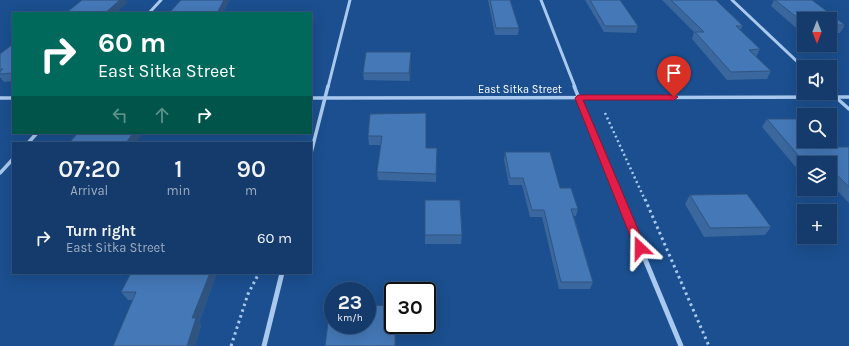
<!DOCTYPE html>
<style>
body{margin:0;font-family:Karla,sans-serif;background:#1d4271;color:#f1f3f6;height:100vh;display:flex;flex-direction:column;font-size:15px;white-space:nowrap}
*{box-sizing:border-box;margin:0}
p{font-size:13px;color:#9dadc1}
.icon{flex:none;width:22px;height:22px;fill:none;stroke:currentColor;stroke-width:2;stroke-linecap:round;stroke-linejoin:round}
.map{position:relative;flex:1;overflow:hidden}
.panel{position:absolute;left:12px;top:142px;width:300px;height:132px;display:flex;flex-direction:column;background:#143b6b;border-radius:0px;box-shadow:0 4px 16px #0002,0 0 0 1px #33557e}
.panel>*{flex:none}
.guide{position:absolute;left:12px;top:12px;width:300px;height:122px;border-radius:0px;box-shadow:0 4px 16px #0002,0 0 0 1px #33557e;background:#00695c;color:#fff;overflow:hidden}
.needle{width:26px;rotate:180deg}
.buttons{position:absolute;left:797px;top:12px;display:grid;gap:8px}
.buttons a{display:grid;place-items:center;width:40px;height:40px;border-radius:0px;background:#143b6b;box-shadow:0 4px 16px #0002,0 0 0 1px #33557e;font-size:20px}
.speed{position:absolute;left:324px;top:282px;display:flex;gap:8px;font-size:20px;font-weight:700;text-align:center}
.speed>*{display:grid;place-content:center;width:52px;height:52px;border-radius:50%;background:#143b6b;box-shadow:0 4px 16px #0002,0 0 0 1px #33557e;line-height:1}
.speed small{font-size:10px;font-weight:400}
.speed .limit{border:2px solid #111;border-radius:6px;background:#fff;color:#111}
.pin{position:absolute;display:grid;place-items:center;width:34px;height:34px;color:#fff;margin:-41px -17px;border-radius:50% 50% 50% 0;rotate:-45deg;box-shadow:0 0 4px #0007}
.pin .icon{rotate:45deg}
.me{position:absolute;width:44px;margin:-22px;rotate:337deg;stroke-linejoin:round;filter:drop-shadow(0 0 3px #0008)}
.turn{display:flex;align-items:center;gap:14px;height:84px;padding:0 20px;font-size:18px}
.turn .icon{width:52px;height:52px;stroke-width:2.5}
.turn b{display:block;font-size:28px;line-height:34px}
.lanes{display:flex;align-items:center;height:38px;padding:0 20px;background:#0003;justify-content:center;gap:20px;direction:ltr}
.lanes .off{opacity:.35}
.eta{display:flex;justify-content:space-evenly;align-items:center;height:68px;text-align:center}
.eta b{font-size:24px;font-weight:600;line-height:28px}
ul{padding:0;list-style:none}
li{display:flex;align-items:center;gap:12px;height:56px;padding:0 20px}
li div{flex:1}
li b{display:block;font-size:15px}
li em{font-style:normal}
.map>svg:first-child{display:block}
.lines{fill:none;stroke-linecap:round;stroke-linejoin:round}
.path-far1{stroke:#a9c9ee;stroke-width:2.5;stroke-dasharray:2 3;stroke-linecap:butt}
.path{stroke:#a9c9ee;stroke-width:3;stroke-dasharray:2.5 3.5;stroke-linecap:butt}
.minor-far2{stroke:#a9c9ee;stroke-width:3}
.minor-far1{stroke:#a9c9ee;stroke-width:3.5}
.minor{stroke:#a9c9ee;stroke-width:5}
.wall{fill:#3a679d}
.shaded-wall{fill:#305480}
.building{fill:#4478b7;stroke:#305480}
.route{fill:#e11d48;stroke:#92132f}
.labels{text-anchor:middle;stroke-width:3;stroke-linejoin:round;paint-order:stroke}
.street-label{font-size:11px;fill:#fff;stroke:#1b4f8f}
</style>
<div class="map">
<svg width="849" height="346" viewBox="0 0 849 346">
<rect width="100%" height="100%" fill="#1b4f8f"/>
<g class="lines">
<polyline class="path-far1" points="605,113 645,200"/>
<g class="path">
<polyline points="645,199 709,346"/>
<polyline points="231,346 248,294 259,273"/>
</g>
<g class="minor-far2">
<polyline points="541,0 575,87"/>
<polyline points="732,0 804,68"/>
<polyline points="149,13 161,0"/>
<polyline points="328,87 350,0"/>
</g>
<g class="minor-far1">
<polyline points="574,86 621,200"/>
<polyline points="830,92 849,109"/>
<polyline points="0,98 13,98"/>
<polyline points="311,98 849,97"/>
<polyline points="28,143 37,133"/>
<polyline points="311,153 328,86"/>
<polyline points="0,173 13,159"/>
</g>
<g class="minor">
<polyline points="620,199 681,346"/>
<polyline points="264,346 282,273"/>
</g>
</g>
<g class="wall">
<polygon points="488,0 510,0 519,28 518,35 495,35"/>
<polygon points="585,0 620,0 638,26 636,33 604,32"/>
<polygon points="662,0 716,0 743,26 740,30 760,49 756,57 771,71 767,79 727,80 692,39 694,32"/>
<polygon points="774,0 812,0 845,25 840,33 830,33 830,19 804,19 804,33 802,33 771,6"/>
<polygon points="13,44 13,81 4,82 0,77 0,54"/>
<polygon points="411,52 410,81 364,80 363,73"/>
<polygon points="370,114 426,148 437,148 436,182 378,180 377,172 381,145 369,145 368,136"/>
<polygon points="767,119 838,147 849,147 849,203 830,183 830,163 804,163 804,171 799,171 762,127"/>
<polygon points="505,152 560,188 578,209 576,216 574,216 593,282 590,289 559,289 542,217 530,217 522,185 509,185 504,160"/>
<polygon points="690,195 771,227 765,235 704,237 685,204"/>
<polygon points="425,200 462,235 461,244 425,244"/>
<polygon points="131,273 217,273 199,322 201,325 195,346 113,346 133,300 128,300 121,292"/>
</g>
<g class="shaded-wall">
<polygon points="120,0 126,0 128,2 116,13 105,13"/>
<polygon points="224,0 230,0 223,13 217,13"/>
<polygon points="313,12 314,19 311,27 311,16"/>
<polygon points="411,52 411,60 410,81 409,73"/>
<polygon points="133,133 143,133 136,143 126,143"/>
<polygon points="210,273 217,273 199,322 201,325 195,346 187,346 192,318"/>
<rect x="395" y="325" width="1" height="21"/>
</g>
<g class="building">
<polygon points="82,0 120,0 105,13 66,13"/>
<polygon points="181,0 224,0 217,13 169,13"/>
<polygon points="490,0 510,0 519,28 496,28"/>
<polygon points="590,0 620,0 638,26 605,26"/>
<polygon points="671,0 716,0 743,26 736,26 760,49 749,50 771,71 731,72 695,32 704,32"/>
<polygon points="775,0 812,0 845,25 830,25 830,19 804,19 804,23"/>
<polygon points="270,12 313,12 311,16 311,13 269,13"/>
<polygon points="13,44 13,73 0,74 0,72 3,69 0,69 0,54"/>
<polygon points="366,52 411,52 409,73 363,73"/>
<polygon points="426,113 426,148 437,148 436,174 377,172 382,136 368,136 370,114"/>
<polygon points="767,119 804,119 804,141 830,141 830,139 838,147 849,147 849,187 830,168 830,163 805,163"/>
<polygon points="78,133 133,133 126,143 69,143"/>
<polygon points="505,152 550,152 560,188 571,188 578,209 571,209 593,282 561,282 544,210 532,210 523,178 510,178"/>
<polygon points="747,194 771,227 710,228 690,195"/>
<polygon points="425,200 460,200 462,235 425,235"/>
<polygon points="131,273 210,273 192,318 196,318 187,346 113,346 136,292 121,292"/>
<polygon points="393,305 393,325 395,325 395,346 325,346 330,307 333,307 333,325 367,325 367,306"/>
</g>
<polygon class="route" points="578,95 674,95 678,97 674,100 583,100 646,248 644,251 640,253 637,251 635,248 575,98"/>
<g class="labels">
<g class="street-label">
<text x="520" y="93">East Sitka Street</text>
</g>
</g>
</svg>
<div class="buttons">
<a><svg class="needle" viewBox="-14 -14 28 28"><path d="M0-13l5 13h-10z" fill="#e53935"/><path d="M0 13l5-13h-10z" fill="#9dadc1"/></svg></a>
<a><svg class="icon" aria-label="sound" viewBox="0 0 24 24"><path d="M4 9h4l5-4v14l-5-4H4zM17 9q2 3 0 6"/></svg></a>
<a><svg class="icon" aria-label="search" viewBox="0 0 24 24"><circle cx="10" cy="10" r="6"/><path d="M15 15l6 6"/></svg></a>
<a><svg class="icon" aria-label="layers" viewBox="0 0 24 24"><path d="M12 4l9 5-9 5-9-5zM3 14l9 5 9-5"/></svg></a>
<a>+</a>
</div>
<div class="speed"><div>23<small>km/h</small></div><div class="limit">30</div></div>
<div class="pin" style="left:674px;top:97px;background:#d93025"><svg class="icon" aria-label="arrive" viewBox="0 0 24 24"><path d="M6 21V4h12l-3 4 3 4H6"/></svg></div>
<svg class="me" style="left:640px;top:248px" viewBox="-20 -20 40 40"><path d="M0-17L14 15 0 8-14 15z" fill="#e11d48" stroke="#fff" stroke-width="4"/></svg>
<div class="guide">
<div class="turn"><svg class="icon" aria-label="right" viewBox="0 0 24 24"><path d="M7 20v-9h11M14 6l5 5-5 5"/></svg><div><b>60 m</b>East Sitka Street</div></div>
<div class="lanes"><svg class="icon off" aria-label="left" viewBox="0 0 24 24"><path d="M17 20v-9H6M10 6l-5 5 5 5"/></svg><svg class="icon off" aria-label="ahead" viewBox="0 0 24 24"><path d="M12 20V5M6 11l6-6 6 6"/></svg><svg class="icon" aria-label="right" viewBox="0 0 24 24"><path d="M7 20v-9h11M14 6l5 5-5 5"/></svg></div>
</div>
<section class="panel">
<div class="eta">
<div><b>07:20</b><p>Arrival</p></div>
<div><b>1</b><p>min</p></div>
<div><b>90</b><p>m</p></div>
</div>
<ul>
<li><svg class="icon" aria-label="right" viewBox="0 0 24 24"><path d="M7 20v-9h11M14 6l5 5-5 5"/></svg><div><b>Turn right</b><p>East Sitka Street</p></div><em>60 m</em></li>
</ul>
</section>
</div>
